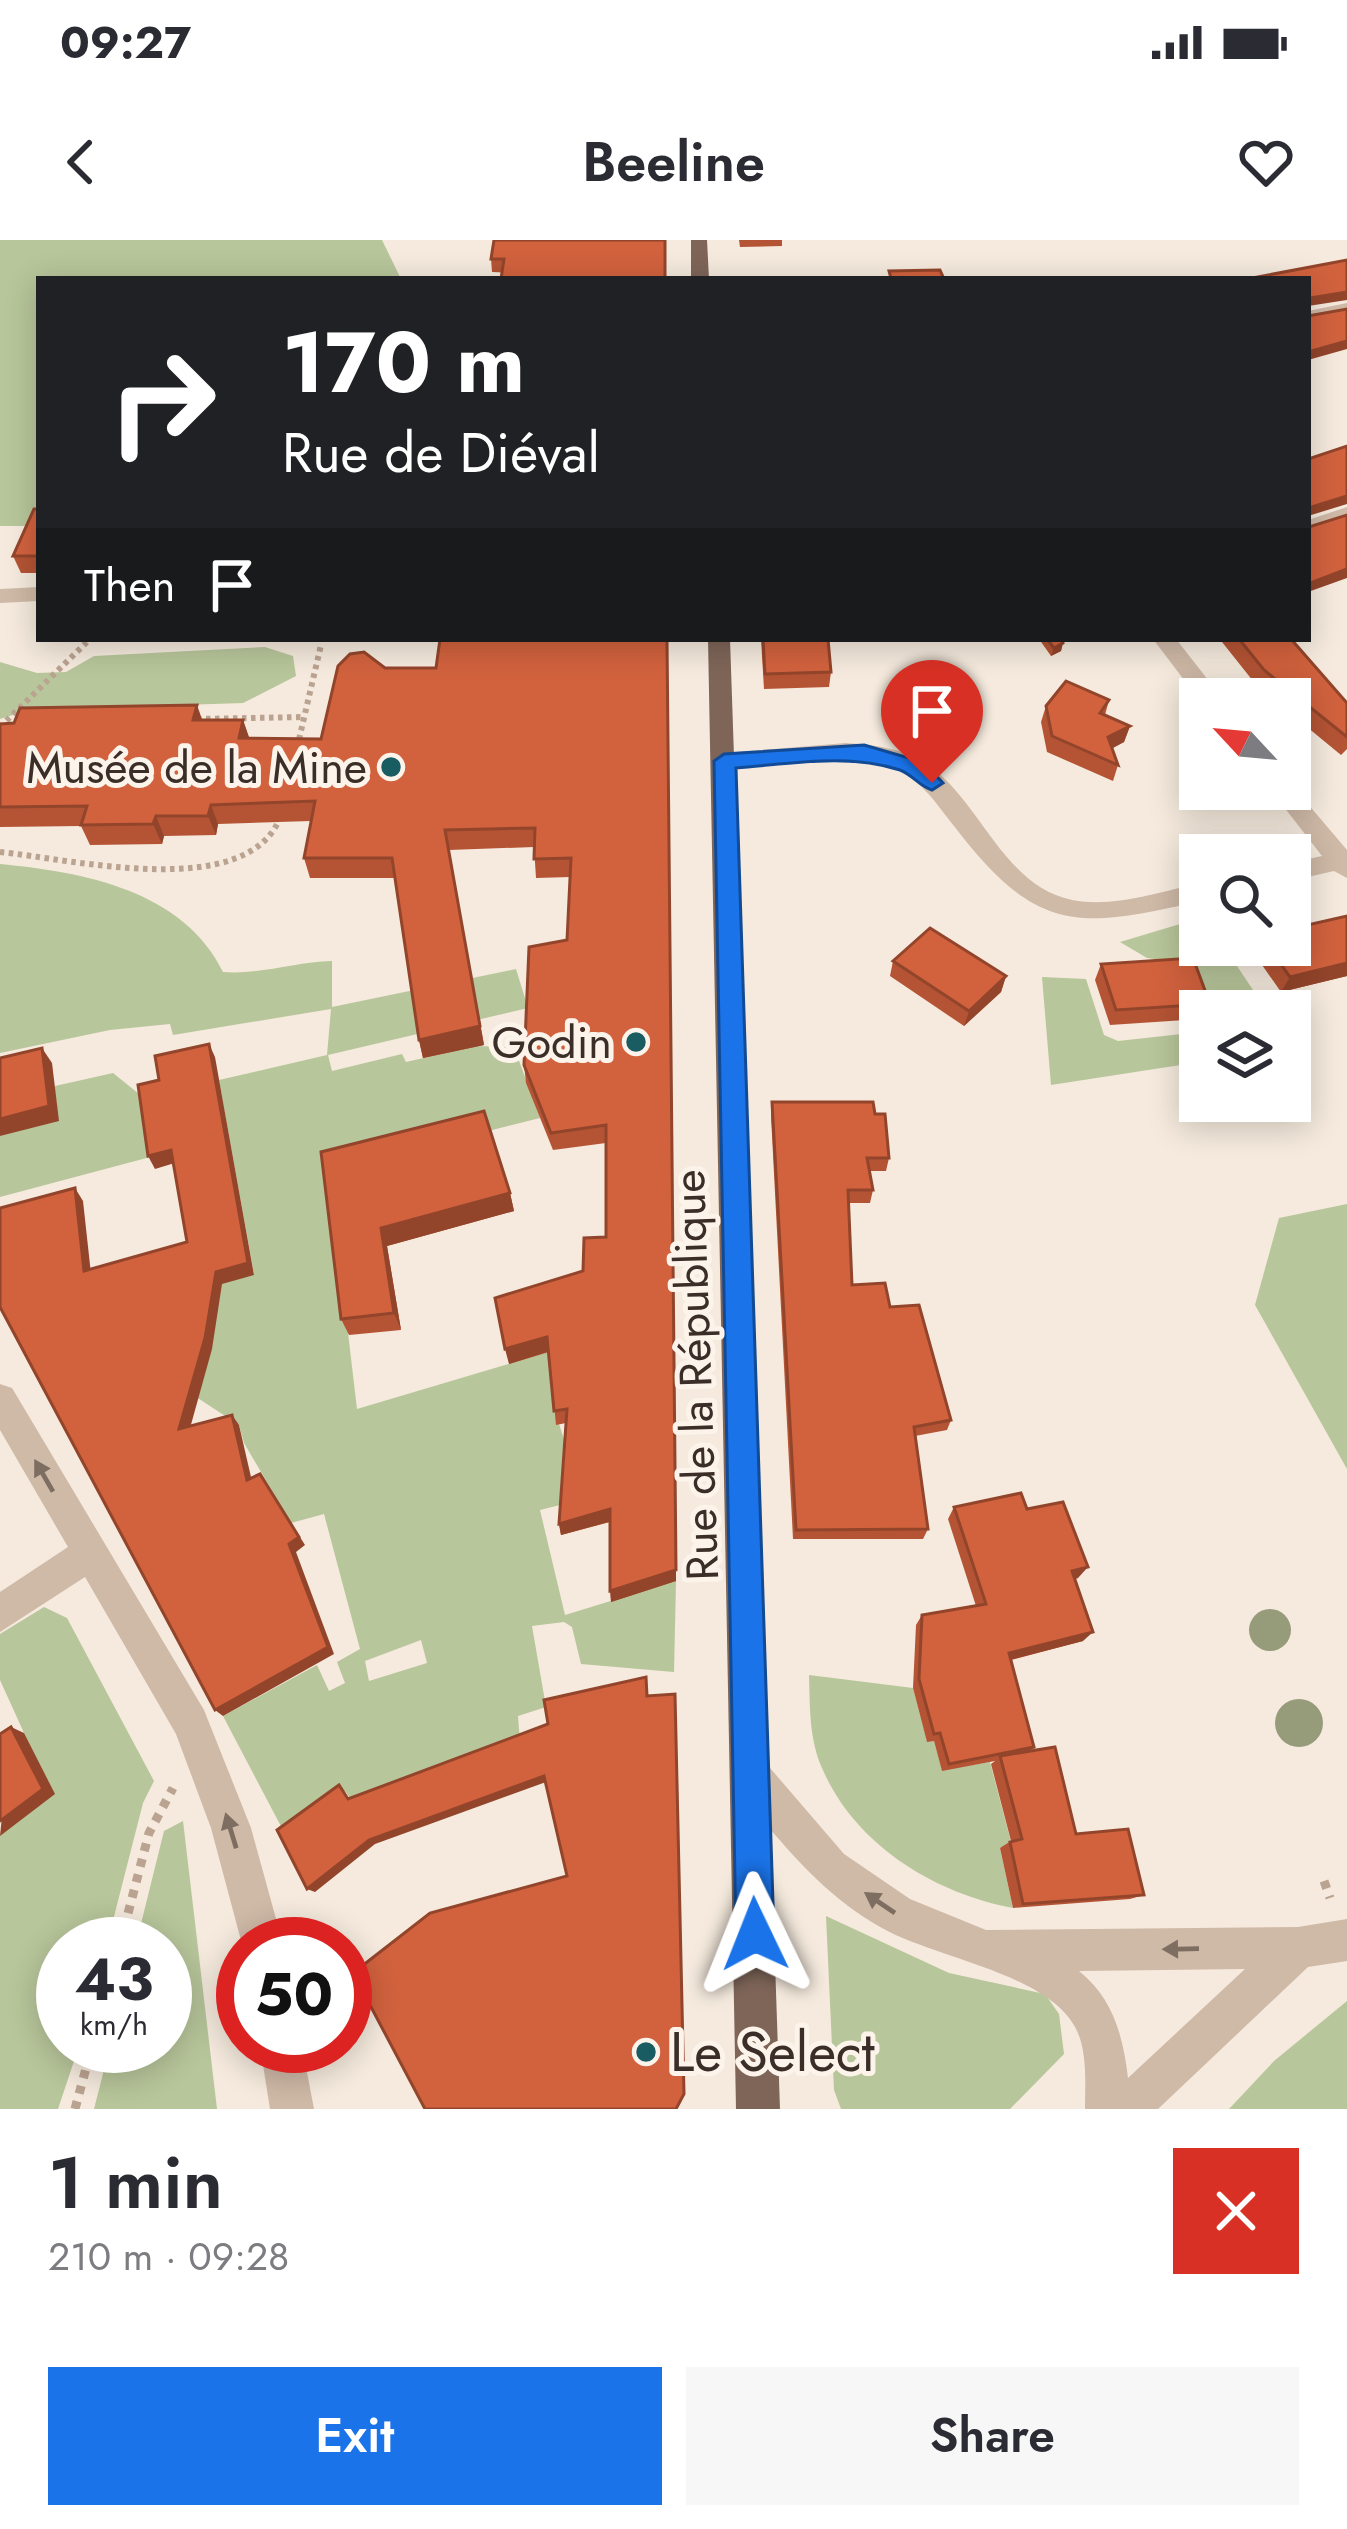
<!DOCTYPE html>
<meta charset="utf-8">
<style>
body{margin:0;font-family:Jost,sans-serif;background:#f7f7f7;color:#2b2b33;height:100vh;display:flex;flex-direction:column;font-size:45px;white-space:nowrap}
*{box-sizing:border-box;margin:0}
p{font-size:39px;color:#7c7c81}
.icon{flex:none;width:66px;height:66px;fill:none;stroke:currentColor;stroke-width:2;stroke-linecap:round;stroke-linejoin:round}
.map{position:relative;height:1869px;overflow:hidden}
.drawer{display:flex;flex-direction:column;background:#fff;flex:1}
.drawer>*{flex:none}
.banner{position:absolute;left:36px;top:36px;width:1275px;height:366px;border-radius:0px;box-shadow:0 6px 30px #0003;background:#202124;color:#fff;overflow:hidden}
.needle{width:78px;rotate:296deg}
.controls{position:absolute;left:1179px;top:438px;display:grid;gap:24px}
.controls a{display:grid;place-items:center;width:132px;height:132px;border-radius:0px;background:#fff;box-shadow:0 6px 30px #0003;font-size:60px}
.speed{position:absolute;left:36px;top:1677px;display:flex;gap:24px;font-size:60px;font-weight:700;text-align:center}
.speed>*{display:grid;place-content:center;width:156px;height:156px;border-radius:50%;background:#fff;box-shadow:0 6px 30px #0003;line-height:1}
.speed small{font-size:30px;font-weight:400}
.speed .limit{border:18px solid #d22;background:#fff;color:#111}
.pin{position:absolute;display:grid;place-items:center;width:102px;height:102px;color:#fff;margin:-123px -51px;border-radius:50% 50% 50% 0;rotate:-45deg;box-shadow:0 0 12px #0007}
.pin .icon{rotate:45deg}
.me{position:absolute;width:132px;margin:-66px;rotate:358deg;stroke-linejoin:round;filter:drop-shadow(0 0 9px #0008)}
.turn{display:flex;align-items:center;gap:42px;height:252px;padding:0 48px;font-size:54px}
.turn .icon{width:156px;height:156px;stroke-width:2.5}
.turn b{display:block;font-size:84px;line-height:102px}
.then{display:flex;align-items:center;height:114px;padding:0 48px;background:#0003;gap:24px;font-size:45px}
.round{display:grid;place-items:center;flex:none;width:126px;height:126px;border-radius:0px;background:#f7f7f7}
.summary{display:flex;align-items:center;justify-content:space-between;height:204px;padding:0 48px}
h1{font-size:72px;font-weight:600;line-height:90px}
.cta{display:flex;gap:24px;margin-top:auto;padding:24px 48px}
.cta a{flex:1;height:138px;border-radius:0px;background:#1a73e8;color:#fff;font-size:48px;font-weight:600;line-height:138px;text-align:center}
.cta a+a{background:#f7f7f7;color:#2b2b33}
.status{display:flex;justify-content:space-between;align-items:center;height:84px;padding:0 60px;background:#fff;direction:ltr}
.status svg{height:33px;fill:currentColor}
header{display:flex;justify-content:space-between;align-items:center;height:156px;padding:0 48px;background:#fff;font-size:54px;font-weight:600}
.map>svg:first-child{display:block}
.green{fill:#b8c69b;fill-rule:evenodd}
.lines{fill:none;stroke-linecap:round;stroke-linejoin:round}
.path-far1{stroke:#bba391;stroke-width:6;stroke-dasharray:4.5 4.5;stroke-linecap:butt}
.path{stroke:#bba391;stroke-width:9;stroke-dasharray:8 8;stroke-linecap:butt}
.minor{fill:#cfb9a7;fill-rule:evenodd}
.major{fill:#7e6558;fill-rule:evenodd}
.tree{fill:#969c7a}
.wall{fill:#b55435}
.shaded-wall{fill:#93452b}
.building{fill:#d2623e;stroke:#93452b;stroke-width:3}
.oneway{fill:#7e6d61}
.route{fill:#1a73e8;stroke:#114b97;stroke-width:3}
.poi-dot{fill:#195c61;stroke:#fcf4ea;stroke-width:4.5}
.labels{text-anchor:middle;stroke-width:10;stroke-linejoin:round;paint-order:stroke}
.poi-label{font-size:45px;fill:#3b2e28;stroke:#fcf4ea;text-anchor:end}
.street-label{font-size:45px;fill:#3b2e28;stroke:#fcf4ea}
.near-poi-label{font-size:54px;fill:#3b2e28;stroke:#fcf4ea;text-anchor:start}
</style>
<div class="status"><b>09:27</b><svg viewBox="0 0 49 12"><path d="M0 12V9h3v3zM5 12V6h3v6zM10 12V3h3v9zM15 12V0h3v12zM26 1h20v11H26zM47 4h2v5h-2z"/></svg></div>
<header><svg class="icon" aria-label="back" viewBox="0 0 24 24"><path d="M15 5l-7 7 7 7"/></svg>Beeline<svg class="icon" aria-label="heart" viewBox="0 0 24 24"><path d="M12 20l-8-8c-3-5 5-10 8-4 3-6 11-1 8 4z"/></svg></header>
<div class="map">
<svg width="1347" height="1869" viewBox="0 0 1347 1869">
<rect width="100%" height="100%" fill="#f5eadd"/>
<g class="green">
<polygon points="0,0 382,0 401,39 39,39 39,286 0,286"/>
<polygon points="265,407 293,416 296,436 243,463 29,470 0,479 0,422 37,433 66,432 94,416"/>
<path d="M0,624C83,632 183,650 223,732C260,735 294,722 332,721V767L516,729L528,768L328,815L332,831L402,814L406,822L476,806L514,807L540,878L329,931L357,1169L565,1107L555,1171L566,1206L564,1264L540,1270L565,1375L676,1341L674,1432L581,1424L572,1387L564,1382L532,1386L546,1467L518,1476L520,1502L354,1564L345,1551L285,1594L223,1476L317,1425L329,1451L345,1443L337,1422L360,1409L324,1274L291,1283L244,1203L239,1185L187,1151L170,1058L254,1034L219,840L327,815L331,769L173,795L170,784L110,790L0,813ZM421,1400L427,1423L369,1441L365,1421Z"/>
<polygon points="1200,678 1200,705 1223,705 1267,771 1204,771 1184,723 1147,718 1120,702"/>
<polygon points="1042,737 1086,739 1104,795 1118,801 1200,792 1200,822 1051,845"/>
<polygon points="113,833 144,858 154,916 0,957 0,896 55,846"/>
<polygon points="1347,964 1347,1229 1255,1065 1279,978"/>
<polygon points="44,1367 67,1378 154,1541 143,1563 107,1704 63,1704 63,1806 79,1806 58,1869 0,1869 0,1596 24,1493 0,1440 0,1394"/>
<path d="M809,1435L913,1448L927,1501H934L942,1530L990,1522L1012,1606L1000,1608L1013,1668C934,1653 855,1605 822,1528C809,1499 810,1466 809,1435Z"/>
<polygon points="183,1581 217,1869 94,1869 110,1806 165,1806 165,1704 136,1704 164,1591"/>
<polygon points="826,1676 949,1733 1045,1754 1059,1774 1064,1814 1010,1869 841,1869 834,1850"/>
<polygon points="1347,1761 1347,1869 1229,1869 1274,1821"/>
</g>
<g class="lines">
<g class="path-far1">
<polyline points="197,479 304,477"/>
<polyline points="0,487 90,399"/>
<polyline points="297,508 321,405"/>
<path d="M0,612C72,619 250,663 281,575"/>
</g>
<g class="path">
<polyline points="1324,1641 1330,1658"/>
<polyline points="120,1704 149,1593 173,1548"/>
<polyline points="75,1869 92,1806"/>
</g>
<g class="minor">
<polygon points="1347,63 1347,73 1308,81 1308,71"/>
<polygon points="1347,267 1347,280 1308,293 1308,280"/>
<polygon points="39,347 39,361 0,363 0,349"/>
<polygon points="1153,399 1176,399 1223,459 1200,461"/>
<path d="M846,503C873,505 902,508 925,523C980,558 1002,646 1072,660C1113,668 1160,652 1200,643V661C1076,690 1036,693 954,586C935,562 919,536 888,525C838,507 776,527 724,529L712,521L724,513Z"/>
<polygon points="1290,543 1347,610 1347,638 1334,631 1290,641 1290,623 1322,616 1270,549 1290,549"/>
<polygon points="0,1144 12,1148 204,1470 251,1588 283,1704 243,1704 243,1708 211,1588 176,1494 85,1337 0,1392 0,1352 68,1307 0,1190"/>
<path d="M750,1516L764,1521L844,1614L910,1659L986,1690L1298,1687L1347,1679V1721L1308,1727L1158,1869H1085C1085,1844 1088,1810 1075,1787C1046,1733 935,1718 882,1688C821,1655 780,1600 736,1549L731,1535L736,1521ZM1245,1729L1128,1838C1123,1796 1113,1758 1079,1731Z"/>
<polygon points="260,1806 302,1806 314,1869 270,1869"/>
</g>
<g class="major">
<polygon points="691,0 707,0 709,39 691,39"/>
<polygon points="708,399 730,399 780,1869 736,1869"/>
</g>
</g>
<g class="tree">
<circle cx="1270" cy="1390" r="21"/>
<circle cx="1299" cy="1483" r="24"/>
</g>
<g class="wall">
<polygon points="494,0 665,39 492,32 491,19"/>
<polygon points="739,0 782,0 782,6 740,7"/>
<polygon points="39,269 39,333 21,333 13,316"/>
<polygon points="667,399 676,1341 611,1362 610,1282 561,1295 559,1284 566,1183 556,1185 549,1112 509,1124 583,1031 606,997 606,903 553,910 526,843 524,825 567,700 570,637 536,638 534,607 449,610 484,805 423,818 419,800 395,638 310,638 304,618 311,581 218,584 216,595 164,596 162,604 90,605 81,586 0,587 0,484 243,480 249,498 321,499 385,428 436,428"/>
<polygon points="761,399 828,399 831,432 829,447 764,449"/>
<polygon points="1039,399 1073,399 1063,401 1061,411 1051,416"/>
<polygon points="1223,399 1291,399 1347,463 1347,509 1341,515 1290,473 1290,459 1273,459 1257,446 1222,402"/>
<polygon points="1109,460 1105,475 1130,486 1124,502 1112,508 1118,525 1113,541 1047,512 1041,482 1046,466"/>
<polygon points="1347,676 1347,736 1281,752 1253,712 1256,705 1290,705"/>
<polygon points="893,721 1006,736 1001,752 964,786 890,736"/>
<polygon points="1101,724 1210,764 1207,771 1200,771 1200,779 1110,785 1095,740"/>
<polygon points="772,862 875,874 889,918 886,931 870,931 873,950 870,963 849,963 852,1045 890,1067 951,1180 947,1190 915,1196 928,1289 923,1299 793,1299 771,876"/>
<polygon points="321,912 510,953 514,971 387,1006 401,1090 349,1095 341,1079"/>
<polygon points="954,1267 1027,1269 1078,1338 1075,1339 1083,1401 1011,1420 1034,1507 1030,1511 1076,1594 1144,1655 1130,1659 1013,1668 1000,1608 1011,1601 991,1524 995,1521 942,1531 934,1501 927,1502 913,1448 916,1385 922,1375 976,1366 948,1279"/>
</g>
<g class="shaded-wall">
<polygon points="1347,52 1347,60 1308,66 1310,58"/>
<polygon points="1347,101 1347,109 1308,120 1308,112"/>
<polygon points="1347,256 1347,264 1308,276 1308,268"/>
<polygon points="1347,329 1347,338 1308,352 1308,344"/>
<polygon points="1063,403 1061,411 1051,416 1054,408"/>
<polygon points="197,465 204,485 193,480"/>
<polygon points="243,480 250,500 239,498"/>
<polygon points="1130,486 1124,502 1102,514 1108,497"/>
<polygon points="211,565 218,584 216,595 208,576"/>
<polygon points="156,576 164,596 162,604 153,584"/>
<polygon points="445,590 484,805 423,818 419,800"/>
<polygon points="1347,723 1347,736 1281,752 1290,737"/>
<polygon points="1006,736 1001,752 964,786 969,771"/>
<polygon points="209,804 215,817 254,1035 222,1044 212,1109 187,1199 179,1189"/>
<polygon points="42,808 52,823 59,881 0,896 0,879"/>
<polygon points="171,910 178,922 155,929 148,916"/>
<polygon points="75,948 83,961 92,1043 84,1031"/>
<polygon points="510,953 514,971 387,1006 401,1090 394,1073 381,988"/>
<polygon points="547,1097 550,1111 509,1124 505,1109"/>
<polygon points="232,1175 239,1185 254,1250 247,1240"/>
<polygon points="260,1234 305,1305 296,1312 334,1414 223,1476 215,1470"/>
<polygon points="610,1269 612,1281 561,1295 559,1284"/>
<polygon points="1088,1327 1078,1338 1062,1342 1072,1331"/>
<polygon points="676,1330 676,1341 611,1362 610,1351"/>
<polygon points="1093,1392 1083,1401 1001,1422 1009,1413"/>
<polygon points="11,1487 24,1493 55,1554 0,1596"/>
<polygon points="544,1536 546,1542 375,1604 315,1652 307,1649 369,1600"/>
</g>
<g class="building">
<polygon points="494,0 665,0 665,39 501,39 504,19 491,19"/>
<polygon points="1347,20 1347,52 1310,58 1308,76 1347,69 1347,101 1308,112 1308,39 1247,39"/>
<polygon points="940,30 944,39 885,38 891,38 889,31"/>
<polygon points="1347,206 1347,256 1308,268 1309,287 1347,275 1347,329 1308,344 1308,219"/>
<polygon points="34,269 39,269 39,316 13,316"/>
<polygon points="440,399 667,399 676,1330 610,1351 610,1269 559,1284 567,1169 554,1171 547,1097 505,1109 495,1058 583,1031 584,998 606,997 606,885 551,893 524,825 529,707 567,700 571,618 534,619 535,588 445,590 480,786 419,800 392,618 304,618 315,561 211,565 208,576 156,576 153,584 81,585 87,566 0,567 0,484 14,483 20,468 197,465 193,480 243,480 239,498 321,499 338,426 350,414 364,412 385,428 436,428"/>
<polygon points="763,399 828,399 831,432 765,434"/>
<polygon points="1047,399 1062,399 1063,403 1054,408"/>
<polygon points="1239,399 1291,399 1347,463 1347,497 1264,430"/>
<polygon points="1066,441 1109,460 1100,473 1130,486 1108,497 1118,525 1052,496 1046,466"/>
<polygon points="1347,676 1347,723 1290,737 1267,705 1290,705 1290,689"/>
<polygon points="930,688 1006,736 969,771 893,721"/>
<polygon points="1193,718 1210,764 1116,770 1101,724"/>
<polygon points="209,804 248,1023 216,1032 205,1098 179,1189 232,1175 247,1240 260,1234 299,1297 289,1304 328,1407 215,1470 0,1067 0,968 75,948 84,1031 187,1002 171,910 148,916 138,845 159,840 155,816"/>
<polygon points="42,808 49,866 0,879 0,818"/>
<polygon points="772,862 873,862 875,874 885,874 889,918 867,918 873,950 848,950 852,1045 885,1043 890,1067 919,1065 951,1180 914,1187 928,1289 796,1290"/>
<polygon points="484,871 510,953 381,988 394,1073 341,1079 321,912"/>
<polygon points="1021,1253 1027,1269 1063,1262 1088,1327 1072,1331 1093,1392 1009,1413 1034,1507 949,1524 940,1493 934,1494 919,1439 922,1375 986,1364 954,1267"/>
<polygon points="646,1437 647,1456 675,1454 684,1854 676,1869 425,1869 353,1733 430,1673 567,1636 544,1536 369,1600 307,1649 277,1590 339,1545 348,1559 548,1484 544,1460"/>
<polygon points="11,1487 43,1549 0,1581 0,1494"/>
<polygon points="1055,1507 1076,1594 1128,1589 1144,1655 1023,1664 1010,1602 1022,1599 1000,1516"/>
</g>
<defs><path id="oneway-solid" d="M-6-.8H1V-3.2L6.5 0L1 3.2V.8H-6Z" transform="scale(3)"/></defs>
<g class="oneway">
<use href="#oneway-solid" transform="translate(44 1236) rotate(-120)"/>
<use href="#oneway-solid" transform="translate(231 1591) rotate(-107)"/>
<use href="#oneway-solid" transform="translate(880 1663) rotate(-146)"/>
<use href="#oneway-solid" transform="translate(1181 1709) rotate(179)"/>
</g>
<path class="route" d="M864,505L923,522L943,543L932,550C919,546 913,535 900,530C847,513 790,524 736,528L774,1694L768,1707L755,1713L742,1707L736,1694L714,521L724,514Z"/>
<g class="poi-dot">
<circle cx="391" cy="527" r="12"/>
<circle cx="636" cy="802" r="12"/>
<circle cx="646" cy="1812" r="12"/>
</g>
<g class="labels">
<g class="poi-label">
<text x="367" y="543">Musée de la Mine</text>
<text x="612" y="818">Godin</text>
</g>
<g class="street-label">
<text transform="translate(695 1135) rotate(-92)" y="16">Rue de la République</text>
</g>
<g class="near-poi-label">
<text x="670" y="1831">Le Select</text>
</g>
</g>
</svg>
<div class="controls">
<a><svg class="needle" viewBox="-14 -14 28 28"><path d="M0-13l5 13h-10z" fill="#e53935"/><path d="M0 13l5-13h-10z" fill="#7c7c81"/></svg></a>
<a><svg class="icon" aria-label="search" viewBox="0 0 24 24"><circle cx="10" cy="10" r="6"/><path d="M15 15l6 6"/></svg></a>
<a><svg class="icon" aria-label="layers" viewBox="0 0 24 24"><path d="M12 4l9 5-9 5-9-5zM3 14l9 5 9-5"/></svg></a>
</div>
<div class="speed"><div>43<small>km/h</small></div><div class="limit">50</div></div>
<div class="pin" style="left:932px;top:543px;background:#d93025"><svg class="icon" aria-label="arrive" viewBox="0 0 24 24"><path d="M6 21V4h12l-3 4 3 4H6"/></svg></div>
<svg class="me" style="left:755px;top:1694px" viewBox="-20 -20 40 40"><path d="M0-17L14 15 0 8-14 15z" fill="#1a73e8" stroke="#fff" stroke-width="4"/></svg>
<div class="banner">
<div class="turn"><svg class="icon" aria-label="right" viewBox="0 0 24 24"><path d="M7 20v-9h11M14 6l5 5-5 5"/></svg><div><b>170 m</b>Rue de Diéval</div></div>
<div class="then">Then<svg class="icon" aria-label="arrive" viewBox="0 0 24 24"><path d="M6 21V4h12l-3 4 3 4H6"/></svg></div>
</div>
</div>
<section class="drawer">
<div class="summary"><div><h1>1 min</h1><p>210 m · 09:28</p></div><a class="round" style="background:#d93025;color:#fff"><svg class="icon" aria-label="close" viewBox="0 0 24 24"><path d="M6 6l12 12M18 6L6 18"/></svg></a></div>
<div class="cta"><a>Exit</a><a>Share</a></div>
</section>
